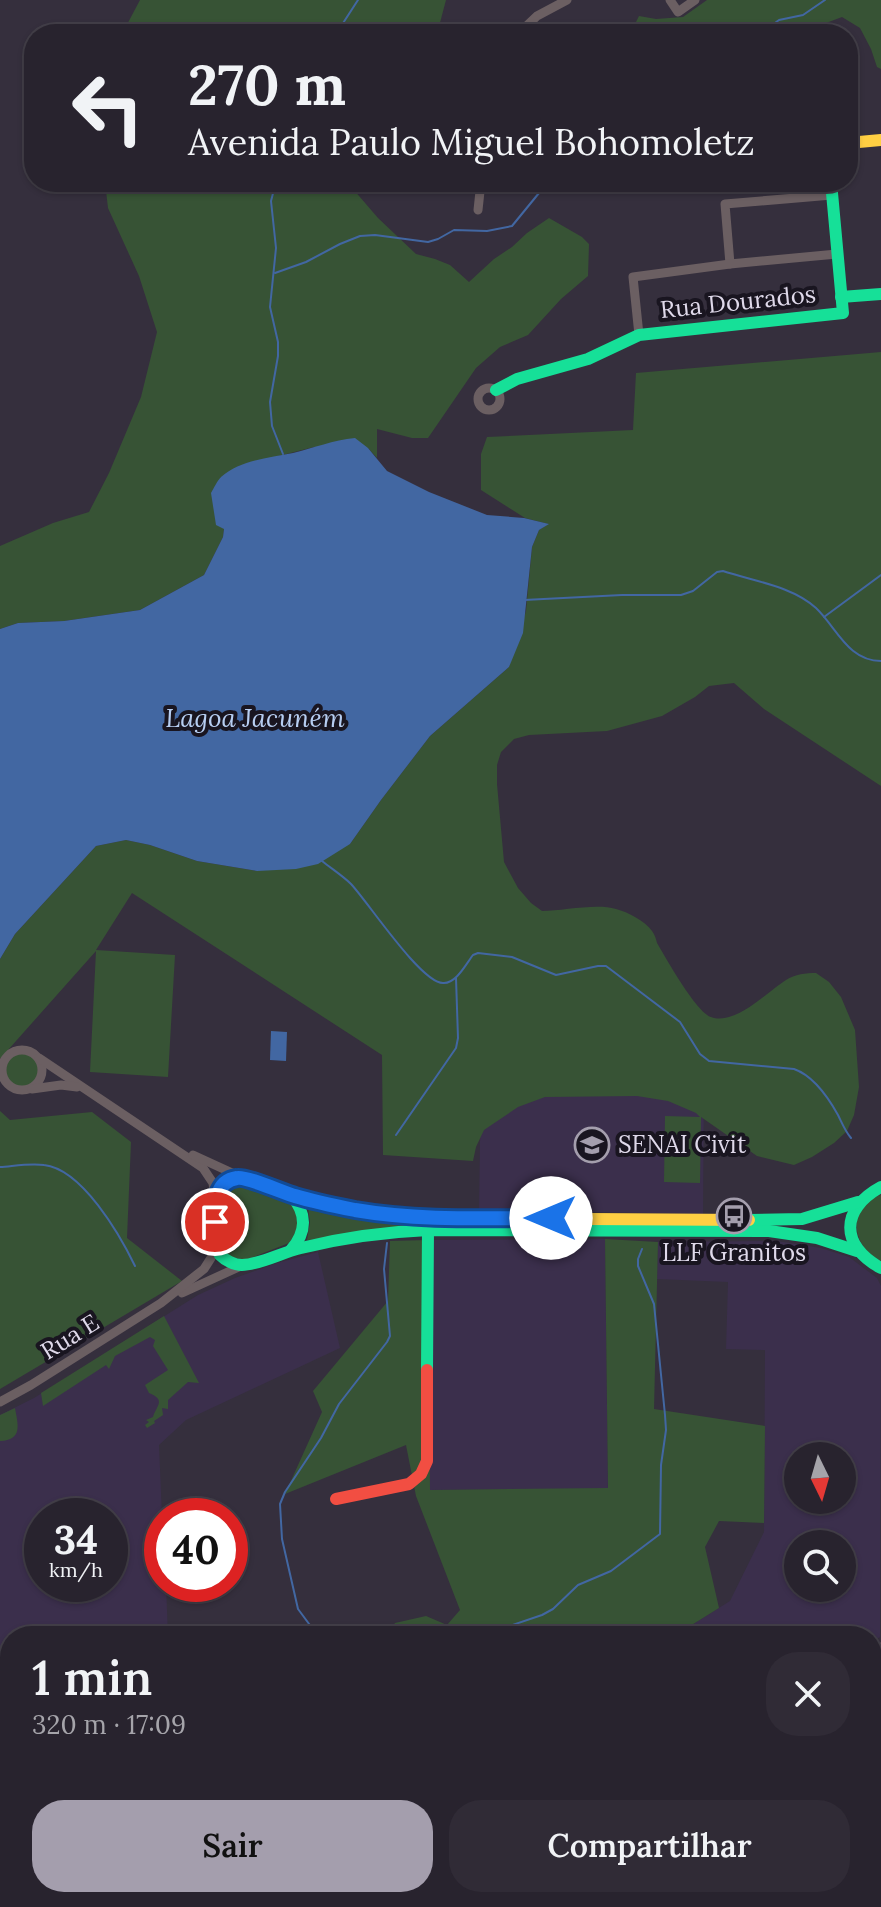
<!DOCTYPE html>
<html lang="pt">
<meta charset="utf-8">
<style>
body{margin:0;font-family:Lora,serif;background:#302b36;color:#f1f3f6;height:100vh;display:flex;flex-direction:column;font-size:30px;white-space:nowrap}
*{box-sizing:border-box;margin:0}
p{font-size:26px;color:#a5a4aa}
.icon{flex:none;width:44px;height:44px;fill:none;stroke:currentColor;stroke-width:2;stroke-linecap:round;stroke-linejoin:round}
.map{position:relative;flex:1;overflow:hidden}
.details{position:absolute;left:0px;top:1626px;width:882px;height:282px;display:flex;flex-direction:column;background:#28232e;border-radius:32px 32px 0 0;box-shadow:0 2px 6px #0004,0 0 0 2px #44404a}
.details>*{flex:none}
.hud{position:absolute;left:24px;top:24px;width:834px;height:168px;border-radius:32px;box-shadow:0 2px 6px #0004,0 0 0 2px #44404a;background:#28232e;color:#f1f3f6;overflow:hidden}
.needle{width:52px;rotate:175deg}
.buttons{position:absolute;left:784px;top:1442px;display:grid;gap:16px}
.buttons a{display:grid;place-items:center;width:72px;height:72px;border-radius:50%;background:#28232e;box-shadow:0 2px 6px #0004,0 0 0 2px #44404a;font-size:40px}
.speed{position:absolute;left:24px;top:1498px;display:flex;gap:16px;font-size:40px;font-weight:700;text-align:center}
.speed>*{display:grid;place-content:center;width:104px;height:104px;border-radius:50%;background:#28232e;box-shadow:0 2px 6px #0004,0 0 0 2px #44404a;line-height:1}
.speed small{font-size:20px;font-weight:400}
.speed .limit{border:12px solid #d22;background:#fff;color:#111}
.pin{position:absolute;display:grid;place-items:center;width:68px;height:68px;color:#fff;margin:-34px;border:4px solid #fff;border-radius:50%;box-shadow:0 2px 8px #0007}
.me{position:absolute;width:88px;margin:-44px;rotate:270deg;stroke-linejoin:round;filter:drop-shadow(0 0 6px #0008)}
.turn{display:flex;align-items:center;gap:28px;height:168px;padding:0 32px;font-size:36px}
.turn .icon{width:104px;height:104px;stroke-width:2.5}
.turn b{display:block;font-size:56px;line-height:68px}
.round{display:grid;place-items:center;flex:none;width:84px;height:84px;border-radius:32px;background:#302b36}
.overview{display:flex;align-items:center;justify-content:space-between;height:136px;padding:0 32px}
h1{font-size:48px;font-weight:600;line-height:60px}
.cta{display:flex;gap:16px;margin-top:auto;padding:16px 32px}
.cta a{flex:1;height:92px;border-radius:32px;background:#a49ead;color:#111;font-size:32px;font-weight:600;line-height:92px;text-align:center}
.cta a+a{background:#302b36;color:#f1f3f6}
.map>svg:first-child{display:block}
.built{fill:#3b2f4c;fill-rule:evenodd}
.green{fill:#375335}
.water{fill:#4267a2}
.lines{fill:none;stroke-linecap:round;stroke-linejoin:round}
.stream{stroke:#4267a2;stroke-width:2}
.street{stroke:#6b5f62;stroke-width:9}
.fast{stroke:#16e098;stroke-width:12}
.slow{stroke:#ffcf43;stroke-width:12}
.jam{stroke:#f24e42;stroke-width:12}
.route-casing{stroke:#114b97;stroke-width:20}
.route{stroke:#1a73e8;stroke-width:14}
.labels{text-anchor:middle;stroke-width:8;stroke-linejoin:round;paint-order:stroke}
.street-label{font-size:24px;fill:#dfd9ea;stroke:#191520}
.poi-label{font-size:24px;fill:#dfd9ea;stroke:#191520;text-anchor:start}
.water-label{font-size:26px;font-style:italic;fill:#b7cef2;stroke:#191520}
</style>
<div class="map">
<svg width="881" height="1907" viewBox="0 0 881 1907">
<rect width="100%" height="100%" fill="#352f3d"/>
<g class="built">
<polygon points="481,1076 704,1080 703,1214 479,1210"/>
<polygon points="605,1239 608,1489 429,1490 428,1240"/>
<path d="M777,1241L821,1248L849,1257L877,1278L881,1286L880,1637L872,1642V1636H674L730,1601L764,1532L765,1350L726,1349L728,1282L657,1279L658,1242ZM798,1456H842V1500H798ZM798,1544H842V1588H798Z"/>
<path d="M318,1252L340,1348L186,1420L159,1445L162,1516V1584H166L168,1636H10V1679H0V1415L34,1398L198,1295L235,1278L277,1263ZM42,1516H110V1584H42Z"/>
<polygon points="881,1662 881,1907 490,1907 504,1898 872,1898 872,1668"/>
<polygon points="144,1898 464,1898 449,1907 131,1907"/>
</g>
<g class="green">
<polygon points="140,0 446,0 437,34 122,34"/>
<polygon points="707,0 881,0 881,69 877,67 871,49 860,28 842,17 826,23 820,34 630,34 639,16 656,19 683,17"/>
<polygon points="105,182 347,182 378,218 416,254 435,259 450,265 469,282 494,259 512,247 527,233 549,218 582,237 589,244 588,276 561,299 528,335 500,347 476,368 428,438 412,438 377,429 377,458 368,448 314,447 239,466 220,478 224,529 223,537 204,575 140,610 64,621 18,623 0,629 0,546 53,523 89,512 109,473 141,397 157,332 139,276 108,208"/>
<path d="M881,352V786L764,709L734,683L709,686L695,697L662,716L607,731L529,735L514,739L501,752L497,765V784L504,862L518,888L531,903L542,911C563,911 596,903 616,909C628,912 645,921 652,931C655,935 656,939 657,943C666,958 696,1012 711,1017C735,1026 767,992 786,980C795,974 806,973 816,973L829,982L841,997L855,1030L859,1087L854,1115L847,1131L834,1143L812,1157L794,1165L757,1156L701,1117L700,1183L664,1182L665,1116L700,1117L696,1113L668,1101L637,1096L545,1097L518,1107L484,1130L476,1147L473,1161L383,1155L382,1055L132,893L96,950L175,955L168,1077L90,1072L96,951L0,1059V959L15,934L96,846L126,840L150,845L197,861L257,871L350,844L381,800L430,736L509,667L526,611L532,547L539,530L548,524L525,518L481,490V454L487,437L633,430L636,373Z"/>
<circle cx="22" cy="1070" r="18"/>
<polygon points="0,1111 10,1120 92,1112 131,1142 127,1238 182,1281 0,1389"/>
<path d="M237,1184C250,1184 292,1198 297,1211C300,1216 298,1226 299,1231L289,1243L246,1260L227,1256L220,1245V1203L225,1191Z"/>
<path d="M881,1195V1261C851,1247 846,1206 881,1195Z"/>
<polygon points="311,1205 542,1223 307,1240 310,1222 308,1208"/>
<polygon points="605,1239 658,1242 654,1409 765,1426 764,1523 719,1521 705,1547 719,1608 674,1636 383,1636 386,1636 395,1623 426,1616 447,1625 460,1610 416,1496 406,1445 285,1494 322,1412 313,1391 388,1301 390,1241 428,1240 430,1490 608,1488"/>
<path d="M164,1316L199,1383L188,1382L168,1400V1409L162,1408L163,1415L154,1421L155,1423L147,1428L145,1425L149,1422L146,1420L153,1417C157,1405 166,1400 149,1393L145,1385L168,1370L153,1346L155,1340L150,1337L115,1356L109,1369L106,1365L43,1406L41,1393Z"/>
<path d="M15,1408C18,1425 23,1440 0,1441V1415Z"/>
<polygon points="10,1803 10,1898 249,1898 235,1907 173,1907 168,1899 149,1907 0,1907 0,1806"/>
</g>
<g class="water">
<path d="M355,438L368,448L387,471L429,492L487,515L524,518L549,524L539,530L532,547L523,633L509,667L430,736L381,800L350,844L318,864L296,869L257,871L197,861L150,845L126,840L96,846L15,934L0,959V629L18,623L64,621L140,610L204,575L223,537L224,529L216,525L211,493C214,488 217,481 221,477C240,460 269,458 293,453C314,448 333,440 355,438Z"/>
<polygon points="271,1031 287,1032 286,1061 270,1060"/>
</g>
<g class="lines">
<g class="stream">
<polyline points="336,34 358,0"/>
<polyline points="760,34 779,20 803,15 825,0"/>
<polyline points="276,182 271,201 276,248 270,307 278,342 278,356 270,402 272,426 283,454"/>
<polyline points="275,273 306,262 340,244 360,236 375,235 428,242 438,239 454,230 487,231 512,226 548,182"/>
<path d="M524,600L622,595H681L693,591L717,572L723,571C753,581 792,586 816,608C837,628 848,661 881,661"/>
<polyline points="824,617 881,575"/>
<path d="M322,861C332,869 343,876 351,884C368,902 421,983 443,983C456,984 466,964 473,955L478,953L512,957L556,975L598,966H606L680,1022L700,1054L709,1061L794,1069C814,1076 828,1097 838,1115C842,1123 845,1131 851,1138"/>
<polyline points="396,1135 456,1048 458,1038 456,978"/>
<path d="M0,1167C14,1166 30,1163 44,1165C82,1169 120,1235 135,1266"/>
<polyline points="318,1636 298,1609 282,1539 280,1504 285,1492 321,1438 339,1404 387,1342 390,1336 384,1269 387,1243"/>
<polyline points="398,1636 421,1636"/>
<polyline points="480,1636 542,1615 553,1609 578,1585 611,1571 660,1534 661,1465 666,1430 665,1415 654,1304 638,1266 638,1259 642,1249"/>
<polyline points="0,1821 10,1821"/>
</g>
<g class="street">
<polyline points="670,0 678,12 695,0"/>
<polyline points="518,34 537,16 567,0"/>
<polyline points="478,210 481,182"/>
<polyline points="730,264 725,204 832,195"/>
<polyline points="639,335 633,277 730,264 837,254"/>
<circle cx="489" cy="399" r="11"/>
<circle cx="22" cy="1070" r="20"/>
<polyline points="39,1058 203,1168 213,1183 215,1200"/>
<polyline points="32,1089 61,1085 77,1087"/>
<polyline points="193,1155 241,1177"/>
<polyline points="182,1293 241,1266"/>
<polyline points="0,1402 31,1385 161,1303 204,1269 211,1258 215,1244"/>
<polyline points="872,1653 881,1647"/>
<polyline points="466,1907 480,1898"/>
</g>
<g class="fast">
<polyline points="841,297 881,294"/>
<polyline points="496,390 517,379 588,359 639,335 843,313 831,182"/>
<path d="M881,1187C840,1209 840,1246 881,1268"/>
<path d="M291,1195C307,1213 307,1232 291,1250"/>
<path d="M294,1195L241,1177C227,1182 215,1191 215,1207C215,1221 211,1242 220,1255C225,1260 234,1265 242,1265C259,1265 283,1252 301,1248C345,1237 383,1232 428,1230L769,1231L817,1238L857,1251"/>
<polyline points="749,1220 802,1219 858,1202"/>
<polyline points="427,1370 428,1230"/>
</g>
<g class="slow">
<polyline points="848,143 881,140"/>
<polyline points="294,1195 359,1210 432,1218 749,1220"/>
</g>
<polyline class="jam" points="336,1499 409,1484 421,1474 427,1461 427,1370"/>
</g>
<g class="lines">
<g class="route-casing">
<path id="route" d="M215,1222C215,1205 215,1181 237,1178C246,1176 284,1193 295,1196C315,1202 335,1206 355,1210C419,1221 486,1218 551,1218"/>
</g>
<use href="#route" class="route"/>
</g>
<defs>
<g id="university-ring" transform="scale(1.8)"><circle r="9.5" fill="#191520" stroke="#a49ead" stroke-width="1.5"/><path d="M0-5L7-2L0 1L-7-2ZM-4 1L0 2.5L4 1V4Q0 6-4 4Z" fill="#a49ead"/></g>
<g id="bus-ring" transform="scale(1.8)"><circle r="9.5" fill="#191520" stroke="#a49ead" stroke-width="1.5"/><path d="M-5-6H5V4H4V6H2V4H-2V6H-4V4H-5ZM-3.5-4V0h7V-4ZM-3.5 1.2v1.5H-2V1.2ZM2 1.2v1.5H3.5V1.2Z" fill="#a49ead"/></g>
</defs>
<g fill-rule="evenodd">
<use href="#university-ring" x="592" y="1145"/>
<use href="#bus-ring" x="734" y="1216"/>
</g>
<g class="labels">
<g class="street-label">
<text transform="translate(738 302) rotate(-6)" y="8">Rua Dourados</text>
<text transform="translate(70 1337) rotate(-32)" y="8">Rua E</text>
</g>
<g class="poi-label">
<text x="618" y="1153">SENAI Civit</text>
<text x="734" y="1261" text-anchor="middle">LLF Granitos</text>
</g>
<g class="water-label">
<text x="255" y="727">Lagoa Jacuném</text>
</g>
</g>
</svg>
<div class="buttons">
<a><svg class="needle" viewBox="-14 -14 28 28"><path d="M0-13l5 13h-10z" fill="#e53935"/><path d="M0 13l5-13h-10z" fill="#a5a4aa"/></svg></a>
<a><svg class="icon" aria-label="search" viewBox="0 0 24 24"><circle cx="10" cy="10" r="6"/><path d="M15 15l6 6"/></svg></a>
</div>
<div class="speed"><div>34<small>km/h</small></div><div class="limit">40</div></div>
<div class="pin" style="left:215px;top:1222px;background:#d93025"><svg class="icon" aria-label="arrive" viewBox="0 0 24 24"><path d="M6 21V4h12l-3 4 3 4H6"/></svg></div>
<svg class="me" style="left:551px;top:1218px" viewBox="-20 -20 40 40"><circle r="19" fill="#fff"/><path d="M0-13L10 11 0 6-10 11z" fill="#1a73e8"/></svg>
<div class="hud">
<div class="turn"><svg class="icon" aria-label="left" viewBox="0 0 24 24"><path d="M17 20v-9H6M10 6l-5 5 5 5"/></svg><div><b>270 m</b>Avenida Paulo Miguel Bohomoletz</div></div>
</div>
<section class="details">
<div class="overview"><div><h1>1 min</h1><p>320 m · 17:09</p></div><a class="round"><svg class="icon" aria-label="close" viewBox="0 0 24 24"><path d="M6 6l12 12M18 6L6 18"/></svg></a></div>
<div class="cta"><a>Sair</a><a>Compartilhar</a></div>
</section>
</div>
